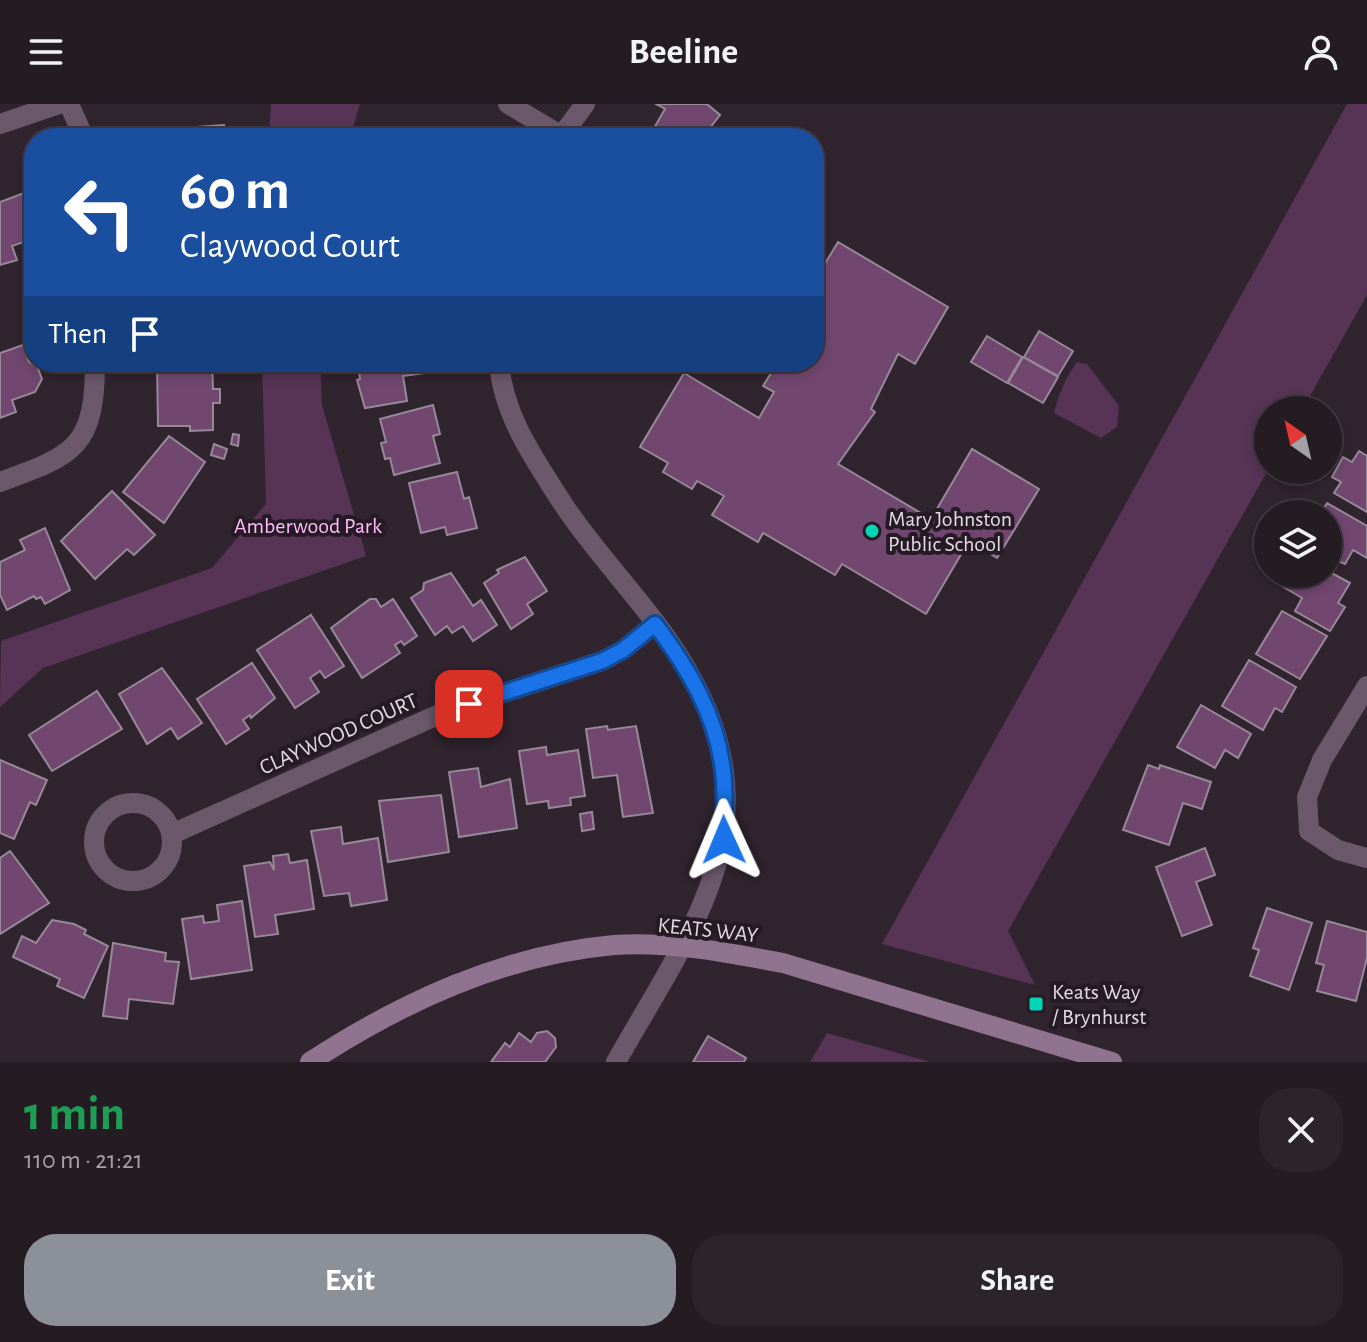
<!DOCTYPE html>
<meta charset="utf-8">
<style>
body{margin:0;font-family:"Alegreya Sans",sans-serif;background:#2c242b;color:#f1f3f6;height:100vh;display:flex;flex-direction:column;font-size:30px;white-space:nowrap}
*{box-sizing:border-box;margin:0}
p{font-size:26px;color:#a3a1a6}
.icon{flex:none;width:44px;height:44px;fill:none;stroke:currentColor;stroke-width:2;stroke-linecap:round;stroke-linejoin:round}
.map{position:relative;height:958px;overflow:hidden}
.sheet{display:flex;flex-direction:column;background:#241b23;flex:1}
.sheet>*{flex:none}
.banner{position:absolute;left:24px;top:24px;width:800px;height:244px;border-radius:32px;box-shadow:0 4px 12px #0003,0 0 0 2px #413941;background:#1a4fa0;color:#fff;overflow:hidden}
.needle{width:52px;rotate:326deg}
.buttons{position:absolute;left:1254px;top:292px;display:grid;gap:16px}
.buttons a{display:grid;place-items:center;width:88px;height:88px;border-radius:50%;background:#241b23;box-shadow:0 4px 12px #0003,0 0 0 2px #413941;font-size:40px}
.pin{position:absolute;display:grid;place-items:center;width:68px;height:68px;color:#fff;margin:-34px;border-radius:16px;box-shadow:0 4px 12px #0006}
.me{position:absolute;width:88px;margin:-44px;rotate:359deg;stroke-linejoin:round;filter:drop-shadow(0 0 6px #0008)}
.turn{display:flex;align-items:center;gap:28px;height:168px;padding:0 24px;font-size:36px}
.turn .icon{width:104px;height:104px;stroke-width:2.5}
.turn b{display:block;font-size:56px;line-height:68px}
.then{display:flex;align-items:center;height:76px;padding:0 24px;background:#0003;gap:16px;font-size:30px}
.round{display:grid;place-items:center;flex:none;width:84px;height:84px;border-radius:32px;background:#2c242b}
.head{display:flex;align-items:center;justify-content:space-between;height:136px;padding:0 24px}
h1{font-size:48px;font-weight:700;line-height:60px;color:#1e9e55}
.button{display:flex;gap:16px;margin-top:auto;padding:16px 24px}
.button a{flex:1;height:92px;border-radius:32px;background:#8c9099;color:#fff;font-size:32px;font-weight:700;line-height:92px;text-align:center}
.button a+a{background:#2c242b;color:#f1f3f6}
header{display:flex;justify-content:space-between;align-items:center;height:104px;padding:0 24px;background:#241b23;font-size:36px;font-weight:700}
.map>svg:first-child{display:block}
.green{fill:#573456}
.building{fill:#714770;stroke:#978997;stroke-width:2}
.lines{fill:none;stroke-linecap:round;stroke-linejoin:round}
.street{stroke:#6b586a;stroke-width:20}
.secondary{stroke:#90738f;stroke-width:20}
.route-casing{stroke:#114b97;stroke-width:20}
.route{stroke:#1a73e8;stroke-width:14}
.poi-dot{fill:#00d5b7;stroke:#261a25;stroke-width:3}
.labels{text-anchor:middle;stroke-width:8;stroke-linejoin:round;paint-order:stroke}
.poi-label{font-size:22px;fill:#e2dae1;stroke:#261a25;text-anchor:start}
.park-label{font-size:22px;fill:#febcfc;stroke:#261a25}
.street-label{font-size:22px;fill:#e2dae1;stroke:#261a25}
</style>
<header><svg class="icon" aria-label="menu" viewBox="0 0 24 24"><path d="M4 6h16M4 12h16M4 18h16"/></svg>Beeline<svg class="icon" aria-label="person" viewBox="0 0 24 24"><circle cx="12" cy="8" r="4"/><path d="M4 21q1-7 8-7t8 7"/></svg></header>
<div class="map">
<svg width="1367" height="958" viewBox="0 0 1367 958">
<rect width="100%" height="100%" fill="#30242f"/>
<g class="green">
<polygon points="271,0 360,0 350,34 269,34"/>
<polygon points="1347,0 1367,0 1367,191 1302,306 1268,306 1268,366 1008,827 1035,881 882,840"/>
<polygon points="262,258 320,258 322,301 366,452 43,564 0,603 1,537 212,464 266,400"/>
<path d="M1077,258L1087,260L1119,302L1117,323L1101,334L1054,309C1058,291 1066,273 1077,258Z"/>
<polygon points="827,929 930,958 810,958"/>
</g>
<g class="building">
<polygon points="656,0 707,0 720,11 702,34 656,34 650,31 665,5"/>
<polygon points="224,21 225,34 157,34 198,30 197,23"/>
<polygon points="417,27 435,34 414,34"/>
<polygon points="24,89 34,118 34,134 12,142 17,156 0,161 0,98"/>
<polygon points="838,138 948,203 915,260 898,250 871,305 875,308 838,360 931,415 972,345 1039,385 997,454 969,437 926,510 842,460 835,471 763,429 758,438 712,411 724,392 697,377 692,385 663,368 668,359 640,343 684,269 759,314 774,288 763,282 778,258 814,258 814,215 821,204 814,200 814,178"/>
<polygon points="1039,227 1073,247 1058,272 1024,253"/>
<polygon points="987,232 1022,253 1007,279 971,258"/>
<polygon points="23,241 29,258 37,262 42,275 35,288 12,296 16,308 0,314 0,249"/>
<polygon points="1023,253 1058,273 1043,299 1008,279"/>
<polygon points="157,258 212,258 213,285 220,285 220,299 213,299 213,326 190,327 190,322 158,322"/>
<polygon points="358,258 423,258 425,269 403,272 407,297 365,304 357,276 360,275"/>
<polygon points="433,301 440,330 433,332 440,359 394,371 390,354 385,355 381,339 386,338 380,315"/>
<polygon points="233,330 239,331 238,342 231,340"/>
<polygon points="169,332 205,358 164,419 123,388"/>
<polygon points="214,340 227,345 224,355 211,351"/>
<polygon points="1359,347 1367,352 1367,408 1334,389 1341,378 1332,373 1343,353 1352,358"/>
<polygon points="457,368 464,395 469,393 477,424 447,431 445,423 421,429 409,379"/>
<polygon points="112,387 155,431 134,451 127,445 95,475 61,437"/>
<polygon points="1327,399 1367,422 1367,454 1353,446 1345,460 1328,453 1328,410 1320,410"/>
<polygon points="45,424 70,486 45,500 41,493 36,495 34,492 7,506 0,491 0,458 25,446 20,436"/>
<polygon points="525,453 547,487 527,500 533,510 511,525 484,479 499,469 497,466"/>
<polygon points="1328,467 1350,479 1338,499 1345,503 1330,527 1295,507 1302,494 1280,481 1286,470 1328,470"/>
<polygon points="451,469 473,502 481,496 497,521 473,537 463,522 452,529 447,522 435,531 411,494 423,486 424,479"/>
<polygon points="370,495 376,495 381,503 393,495 417,532 404,541 401,537 395,541 400,549 362,574 331,524"/>
<polygon points="1282,507 1327,532 1300,575 1256,550"/>
<polygon points="311,511 344,562 325,574 320,567 310,574 319,588 295,604 257,546"/>
<polygon points="1249,556 1296,583 1282,608 1275,604 1263,626 1222,602"/>
<polygon points="252,559 275,594 251,614 250,611 243,616 249,625 226,640 197,595"/>
<polygon points="162,564 202,619 178,635 171,624 147,640 119,590"/>
<polygon points="97,587 122,625 52,667 29,631"/>
<polygon points="1201,601 1251,630 1238,654 1225,646 1215,664 1177,643"/>
<polygon points="607,622 608,626 636,622 653,709 623,713 617,671 593,674 586,625"/>
<polygon points="546,643 547,651 578,646 585,692 570,694 571,701 549,704 548,697 527,700 519,647"/>
<polygon points="0,656 47,676 36,701 30,698 14,735 0,729"/>
<polygon points="1148,661 1159,665 1160,661 1211,678 1202,705 1183,699 1169,741 1123,726"/>
<polygon points="478,664 481,683 510,675 517,724 459,733 449,668"/>
<polygon points="441,691 449,748 388,758 379,697"/>
<polygon points="592,708 594,725 582,727 580,710"/>
<polygon points="341,723 343,740 378,734 387,796 351,802 349,789 324,792 311,727"/>
<polygon points="1205,744 1215,771 1196,778 1212,821 1182,832 1156,763"/>
<polygon points="10,747 49,799 0,830 0,754"/>
<polygon points="288,750 290,759 307,756 314,805 275,811 278,830 255,833 244,762 270,758 274,766 273,752"/>
<polygon points="242,797 252,866 191,875 182,815 203,812 204,819 219,817 217,801"/>
<polygon points="1267,804 1312,819 1289,886 1250,872 1259,846 1253,844"/>
<polygon points="52,816 74,820 86,826 84,830 108,842 84,894 57,882 60,875 13,853 22,832 36,839"/>
<polygon points="1327,817 1367,828 1367,854 1356,897 1317,887 1324,861 1316,859"/>
<polygon points="113,839 166,849 165,857 179,858 173,900 129,895 127,915 103,912"/>
<polygon points="547,927 555,934 556,943 545,958 491,958 505,939 510,943 519,929 531,938 537,929"/>
<polygon points="708,932 746,954 744,958 693,958"/>
</g>
<g class="lines">
<g class="street">
<polyline points="69,0 84,34"/>
<polyline points="508,0 562,32"/>
<polyline points="0,20 59,0"/>
<polyline points="560,34 585,0"/>
<path d="M499,258C503,312 535,356 563,400C602,459 656,509 690,571C776,723 689,828 616,958"/>
<path d="M0,378C75,351 95,343 95,258"/>
<polyline points="1367,582 1322,656 1307,693 1309,727 1338,746 1367,754"/>
<circle cx="133" cy="738" r="39"/>
<polyline points="172,730 442,609 602,557 623,546 655,520"/>
</g>
<path class="secondary" d="M310,958C402,898 503,851 614,841C669,837 729,849 783,859L1112,958"/>
</g>
<g class="lines">
<g class="route-casing">
<path id="route" d="M469,600L602,557L623,546L655,520C688,564 717,612 723,667C726,690 724,714 724,736"/>
</g>
<use href="#route" class="route"/>
</g>
<g class="poi-dot">
<circle cx="872" cy="427" r="8"/>
<rect x="1028" y="892" width="16" height="16" rx="4"/>
</g>
<g class="labels">
<g class="poi-label">
<text x="888" y="422">Mary Johnston<tspan x="888" dy="25">Public School</tspan></text>
<text x="1052" y="895">Keats Way<tspan x="1052" dy="25">/ Brynhurst</tspan></text>
</g>
<g class="park-label">
<text x="308" y="429">Amberwood Park</text>
</g>
<g class="street-label">
<text transform="translate(338 629) rotate(-24)" y="8">CLAYWOOD COURT</text>
<text transform="translate(708 825) rotate(6)" y="8">KEATS WAY</text>
</g>
</g>
</svg>
<div class="buttons">
<a><svg class="needle" viewBox="-14 -14 28 28"><path d="M0-13l5 13h-10z" fill="#e53935"/><path d="M0 13l5-13h-10z" fill="#a3a1a6"/></svg></a>
<a><svg class="icon" aria-label="layers" viewBox="0 0 24 24"><path d="M12 4l9 5-9 5-9-5zM3 14l9 5 9-5"/></svg></a>
</div>
<div class="pin" style="left:469px;top:600px;background:#d93025"><svg class="icon" aria-label="arrive" viewBox="0 0 24 24"><path d="M6 21V4h12l-3 4 3 4H6"/></svg></div>
<svg class="me" style="left:724px;top:736px" viewBox="-20 -20 40 40"><path d="M0-17L14 15 0 8-14 15z" fill="#1a73e8" stroke="#fff" stroke-width="4"/></svg>
<div class="banner">
<div class="turn"><svg class="icon" aria-label="left" viewBox="0 0 24 24"><path d="M17 20v-9H6M10 6l-5 5 5 5"/></svg><div><b>60 m</b>Claywood Court</div></div>
<div class="then">Then<svg class="icon" aria-label="arrive" viewBox="0 0 24 24"><path d="M6 21V4h12l-3 4 3 4H6"/></svg></div>
</div>
</div>
<section class="sheet">
<div class="head"><div><h1>1 min</h1><p>110 m · 21:21</p></div><a class="round"><svg class="icon" aria-label="close" viewBox="0 0 24 24"><path d="M6 6l12 12M18 6L6 18"/></svg></a></div>
<div class="button"><a>Exit</a><a>Share</a></div>
</section>
